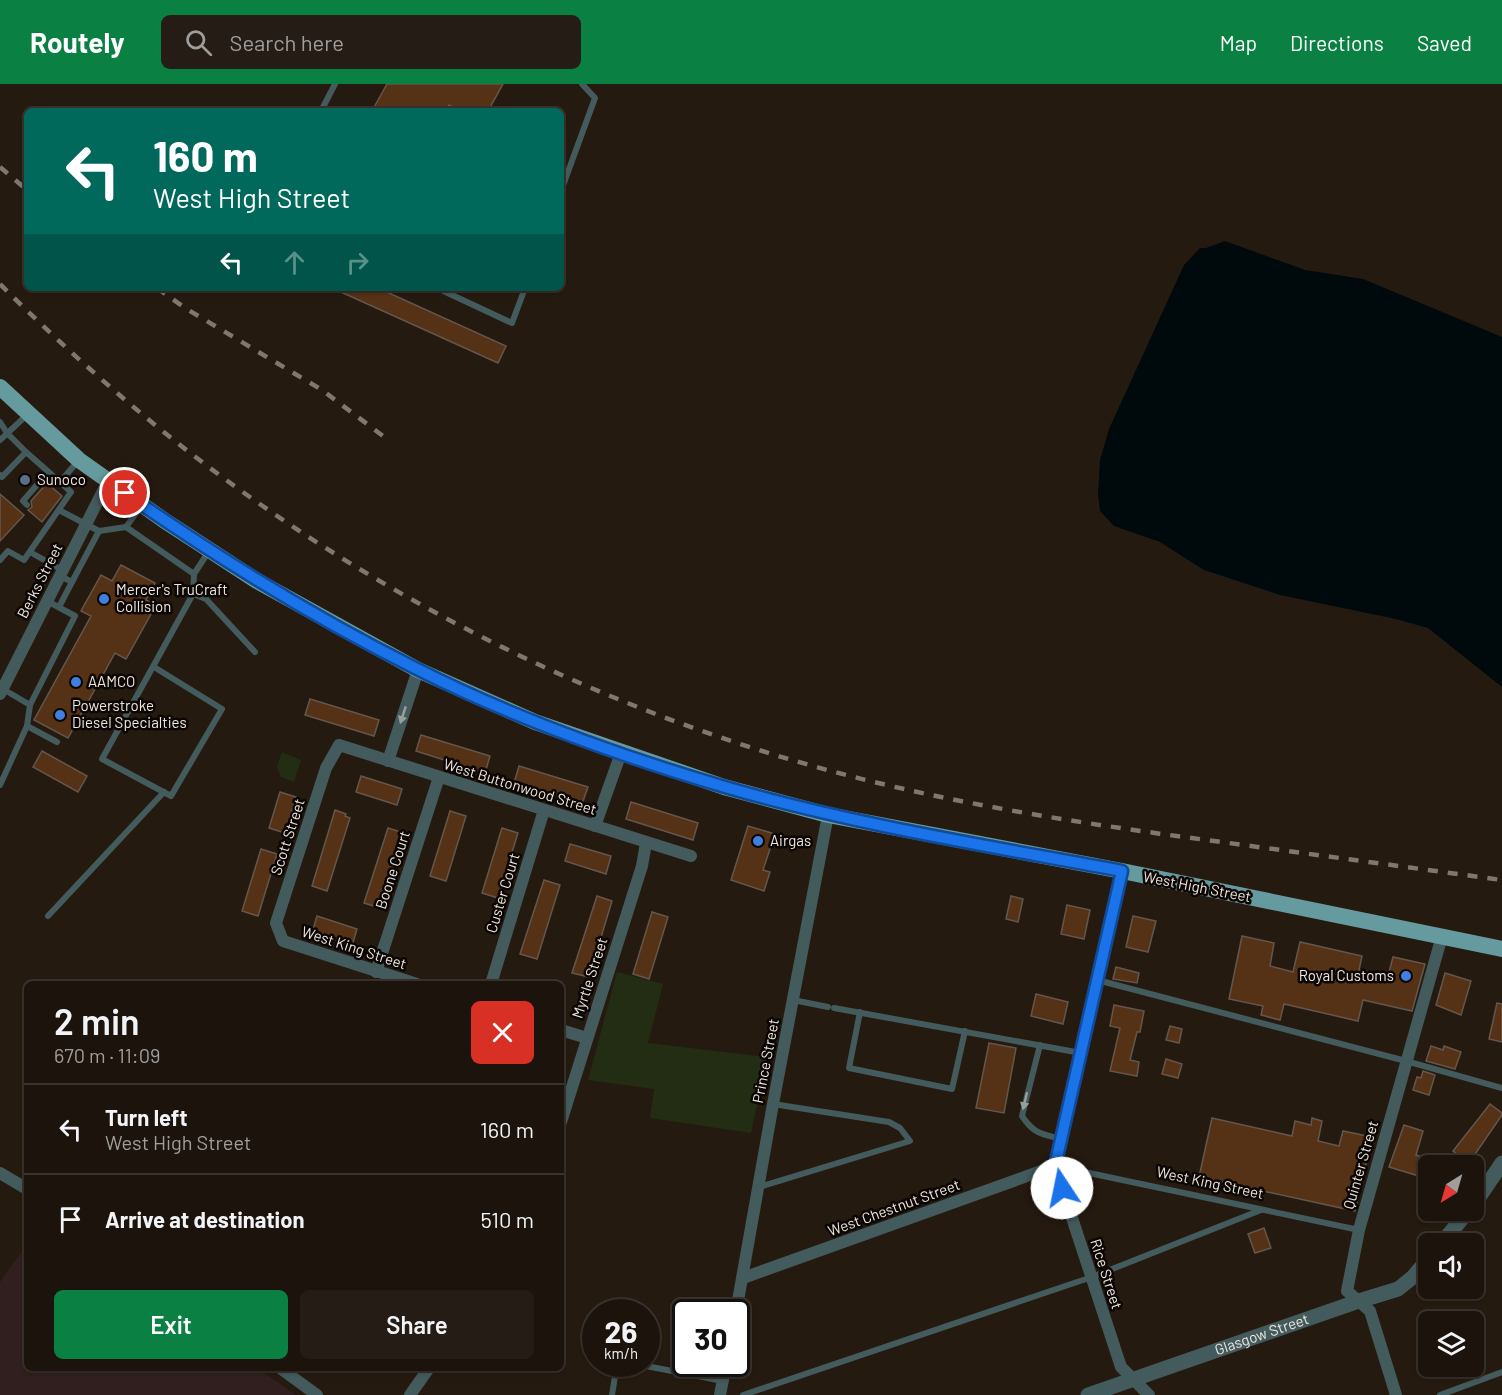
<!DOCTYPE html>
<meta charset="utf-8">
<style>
body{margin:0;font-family:Barlow,sans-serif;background:#251d15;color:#f1f3f6;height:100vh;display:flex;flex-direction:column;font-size:22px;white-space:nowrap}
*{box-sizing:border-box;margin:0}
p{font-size:20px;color:#a09e9d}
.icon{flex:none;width:33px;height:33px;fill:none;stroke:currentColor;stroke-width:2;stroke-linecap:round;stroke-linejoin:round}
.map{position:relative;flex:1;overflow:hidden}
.details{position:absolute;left:24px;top:897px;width:540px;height:390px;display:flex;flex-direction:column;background:#1c140c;border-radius:9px;box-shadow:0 2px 4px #0004,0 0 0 2px #3a332d}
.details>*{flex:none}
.top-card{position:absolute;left:24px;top:24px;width:540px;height:183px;border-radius:9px;box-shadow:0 2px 4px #0004,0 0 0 2px #3a332d;background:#00695c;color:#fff;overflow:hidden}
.needle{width:39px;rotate:217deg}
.tools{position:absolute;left:1418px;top:1071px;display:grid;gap:12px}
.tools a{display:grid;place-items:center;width:66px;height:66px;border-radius:9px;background:#1c140c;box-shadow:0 2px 4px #0004,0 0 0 2px #3a332d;font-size:30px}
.speed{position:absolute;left:582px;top:1215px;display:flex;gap:12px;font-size:30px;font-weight:700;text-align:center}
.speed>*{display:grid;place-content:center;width:78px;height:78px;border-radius:50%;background:#1c140c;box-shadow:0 2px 4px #0004,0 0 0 2px #3a332d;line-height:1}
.speed small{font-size:15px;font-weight:400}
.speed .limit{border:3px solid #111;border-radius:9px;background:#fff;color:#111}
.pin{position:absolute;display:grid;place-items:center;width:51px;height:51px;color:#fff;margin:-26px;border:3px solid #fff;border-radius:50%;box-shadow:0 2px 6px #0007}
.me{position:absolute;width:66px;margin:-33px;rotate:349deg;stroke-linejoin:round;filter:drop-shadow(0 0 4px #0008)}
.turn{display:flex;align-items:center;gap:21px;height:126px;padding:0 30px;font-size:27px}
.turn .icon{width:78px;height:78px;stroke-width:2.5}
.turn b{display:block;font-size:42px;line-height:51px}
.lanes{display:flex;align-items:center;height:57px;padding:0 30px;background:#0003;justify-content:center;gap:30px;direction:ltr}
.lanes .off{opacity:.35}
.round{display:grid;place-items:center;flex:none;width:63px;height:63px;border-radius:9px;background:#251d15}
.headline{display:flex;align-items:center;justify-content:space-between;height:102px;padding:0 30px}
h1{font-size:36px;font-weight:600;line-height:45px}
.primary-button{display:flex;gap:12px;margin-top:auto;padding:12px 30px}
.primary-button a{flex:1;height:69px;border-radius:9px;background:#0b8043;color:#fff;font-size:24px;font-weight:600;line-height:69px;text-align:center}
.primary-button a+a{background:#251d15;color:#f1f3f6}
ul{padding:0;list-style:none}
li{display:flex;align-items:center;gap:18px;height:90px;padding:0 30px;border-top:2px solid #3a332d}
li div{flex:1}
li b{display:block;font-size:22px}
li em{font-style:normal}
header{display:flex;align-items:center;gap:36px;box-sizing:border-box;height:84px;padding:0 30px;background:#0b8043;color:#fff}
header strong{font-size:28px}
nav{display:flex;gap:33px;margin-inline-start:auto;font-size:21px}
.search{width:420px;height:54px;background:#251d15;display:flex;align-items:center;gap:15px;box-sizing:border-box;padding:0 21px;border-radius:9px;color:#a09e9d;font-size:22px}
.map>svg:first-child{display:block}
.education{fill:#311e1e}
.green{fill:#222d13}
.water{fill:#00090c}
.building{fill:#553116;stroke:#65564c;stroke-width:1.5}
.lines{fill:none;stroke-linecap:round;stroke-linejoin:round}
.service{stroke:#435b5d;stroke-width:6}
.minor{stroke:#435b5d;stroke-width:12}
.tertiary{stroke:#435b5d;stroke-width:15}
.primary{stroke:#659a9e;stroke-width:16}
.rail{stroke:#80776e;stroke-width:4.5;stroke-dasharray:10 10;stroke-linecap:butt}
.oneway{fill:#98a09e}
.route-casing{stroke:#114b97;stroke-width:15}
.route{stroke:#1a73e8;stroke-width:10}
.service-dot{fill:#5c6f8a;stroke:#0b0603;stroke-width:2}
.shop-dot{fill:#3f7fe0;stroke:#0b0603;stroke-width:2}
.labels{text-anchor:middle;stroke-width:5;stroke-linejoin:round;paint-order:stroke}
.poi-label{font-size:15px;fill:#eee6df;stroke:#0b0603;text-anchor:start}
.street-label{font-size:15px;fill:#eee6df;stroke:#0b0603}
</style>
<header>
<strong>Routely</strong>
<div class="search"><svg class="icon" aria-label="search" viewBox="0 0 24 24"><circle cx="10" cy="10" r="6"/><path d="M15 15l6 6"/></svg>Search here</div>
<nav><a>Map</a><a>Directions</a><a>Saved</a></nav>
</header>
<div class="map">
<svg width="1502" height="1311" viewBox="0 0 1502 1311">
<rect width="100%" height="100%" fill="#251a10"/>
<polygon class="education" points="27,1160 27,1284 257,1284 296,1311 0,1311 0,1198"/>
<g class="green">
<polygon points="282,668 301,676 294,698 281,693 277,683"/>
<polygon points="617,888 663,900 648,959 767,973 751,1049 650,1034 654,1005 588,996"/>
</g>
<polygon class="water" points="1225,157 1305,186 1363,195 1502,253 1502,603 1428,544 1396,535 1280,511 1204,486 1160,458 1114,442 1100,427 1098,411 1100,376 1109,345 1184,181 1200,164 1206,164"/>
<g class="building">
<polygon points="387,0 503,0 488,27 461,27 449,21 446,27 372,27"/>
<polygon points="332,204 378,204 506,262 498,279"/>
<polygon points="47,399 62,412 42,438 28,426 32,423 31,417"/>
<polygon points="0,410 24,431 0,457"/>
<polygon points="121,481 155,499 146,516 156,521 126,575 115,569 68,654 34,636 91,532 81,527 101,491 112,497"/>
<polygon points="310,615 379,636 374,652 305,631"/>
<polygon points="421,651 490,672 485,689 416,667"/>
<polygon points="42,667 87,692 78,708 33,683"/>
<polygon points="519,682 588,703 582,720 514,699"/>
<polygon points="361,692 402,705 397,721 356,708"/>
<polygon points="280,708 296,713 285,749 269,744"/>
<polygon points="631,718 698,739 693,756 626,735"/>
<polygon points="335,726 346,730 345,732 350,734 327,807 312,802"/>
<polygon points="450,727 466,732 446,797 430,792"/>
<polygon points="748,742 775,750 763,786 770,788 764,807 731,796"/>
<polygon points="388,744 404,749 380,824 364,819"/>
<polygon points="502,744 518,749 498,814 482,809"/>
<polygon points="570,760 611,772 606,790 565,777"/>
<polygon points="261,765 277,770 258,832 242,827"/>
<polygon points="544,796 560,801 537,875 520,870"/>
<polygon points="597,812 612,817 589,893 572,889"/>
<polygon points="1011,812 1023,815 1018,838 1006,835"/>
<polygon points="1067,821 1090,826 1084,855 1061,850"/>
<polygon points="652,828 668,833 649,895 633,890"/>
<polygon points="317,832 357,845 352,862 312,849"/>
<polygon points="1133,832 1156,837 1148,868 1126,863"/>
<polygon points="1242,852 1274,859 1270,882 1293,888 1300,858 1362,872 1359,886 1388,892 1393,873 1425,880 1412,927 1363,916 1358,937 1284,920 1280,936 1261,931 1263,922 1229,915"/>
<polygon points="1116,883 1139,889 1137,899 1113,895"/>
<polygon points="1445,889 1471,897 1461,931 1436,921"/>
<polygon points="1036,910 1068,918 1063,940 1031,932"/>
<polygon points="1497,919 1502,920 1502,958 1489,955"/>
<polygon points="1114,921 1144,927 1140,948 1137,948 1130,976 1139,978 1137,992 1110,987 1120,944 1110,942"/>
<polygon points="1170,942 1182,945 1179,959 1166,956"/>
<polygon points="989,959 1016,964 1004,1029 976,1024"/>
<polygon points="1431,962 1443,966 1444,962 1461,968 1455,985 1426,977"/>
<polygon points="1166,975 1182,980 1178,994 1162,990"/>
<polygon points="1423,987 1435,991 1429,1011 1413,1006 1417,993 1421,994"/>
<polygon points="1490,1020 1502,1029 1502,1031 1469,1079 1453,1067"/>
<polygon points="1212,1034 1292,1052 1295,1037 1311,1041 1312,1034 1322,1037 1318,1057 1339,1062 1343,1047 1372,1053 1355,1127 1199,1093"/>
<polygon points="1404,1041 1423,1047 1416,1071 1427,1075 1422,1093 1389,1083"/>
<polygon points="1264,1144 1271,1164 1255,1169 1248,1150"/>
</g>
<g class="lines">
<g class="service">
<polyline points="321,27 335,0"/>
<polyline points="561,107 595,14 582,0"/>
<polyline points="437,204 512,239 525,204"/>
<polyline points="0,338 7,349 26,368 2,393 0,391"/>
<polyline points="0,356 28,330"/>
<polyline points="26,368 60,398"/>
<polyline points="27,421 23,417 48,388"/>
<polyline points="142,421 126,443 194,490 209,467"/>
<polyline points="59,426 99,447 72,498 60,492"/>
<polyline points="99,447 126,443"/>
<polyline points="30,468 62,486"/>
<polyline points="0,476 8,467 24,476 71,408 60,398 78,377"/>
<polyline points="193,510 206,515 255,568"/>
<polyline points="59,523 72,498"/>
<polyline points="154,583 222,625 171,712 102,675 193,510 194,490"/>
<polyline points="3,605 30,621 75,532 47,517"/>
<polyline points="27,642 57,658"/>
<polyline points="0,701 27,642 30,621"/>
<polyline points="48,832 164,708"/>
<polyline points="1097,896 1406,977 1502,1004"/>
<polyline points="793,916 828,923"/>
<polyline points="834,924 1081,969"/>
<polyline points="860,928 849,984 952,1005 965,947"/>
<path d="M1040,961L1022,1032C1034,1050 1041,1050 1061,1055"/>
<polyline points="1056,1082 1359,1146"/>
<polyline points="759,1103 910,1057 900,1044 889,1038 773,1020"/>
<polyline points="636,1280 723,1297"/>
<polyline points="612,1311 617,1280"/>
<polyline points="743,1311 1092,1193 1261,1126"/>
<polyline points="1440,1311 1502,1288"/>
</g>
<g class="minor">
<polyline points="0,610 108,397"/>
<polyline points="388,677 418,586"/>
<polyline points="595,742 621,669"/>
<polyline points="1122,787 1055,1082 1121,1283 1149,1311"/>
<polyline points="376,888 439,693"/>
<polyline points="417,900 283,857 276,839 326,684 339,661 691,772"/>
<polyline points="491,900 544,726"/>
<polyline points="561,946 587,954"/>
<polyline points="561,1038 642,782 646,759"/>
<polyline points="0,1089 27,1105"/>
<polyline points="743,1194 1055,1082"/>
<polyline points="736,1228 773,1020 828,731"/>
<polyline points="280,1284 317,1311"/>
<polyline points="410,1311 429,1284"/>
<polyline points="720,1311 726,1280"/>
<polyline points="1396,1311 1370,1227 1347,1207 1359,1146 1442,852"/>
</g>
<g class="tertiary">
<polyline points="1473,1122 1502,1079"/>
<polyline points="1441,1160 1469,1126"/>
<path id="s1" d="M1088,1311L1359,1217L1398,1205L1413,1193L1428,1175"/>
</g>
<polyline class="primary" points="0,303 79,376 165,437 257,497 418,586 535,638 724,703 828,731 1122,787 1502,865"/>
<g class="rail">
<polyline points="0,83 27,106"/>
<path d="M0,200C57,257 117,311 180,361C378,516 610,631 854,693C972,723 1093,741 1214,757C1310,770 1406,783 1502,796"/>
<polyline points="157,204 185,224 322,306 387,355"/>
</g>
</g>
<defs><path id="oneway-solid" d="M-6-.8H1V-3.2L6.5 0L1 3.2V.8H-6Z" transform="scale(1.5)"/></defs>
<g class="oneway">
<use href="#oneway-solid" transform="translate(403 631) rotate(108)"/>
<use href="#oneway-solid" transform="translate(1025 1017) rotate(103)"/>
</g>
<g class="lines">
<g class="route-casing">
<path id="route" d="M125,409C218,474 315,534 417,585C514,634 620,672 725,703C855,741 989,762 1122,787L1055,1082L1062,1104"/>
</g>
<use href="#route" class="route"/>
</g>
<circle class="service-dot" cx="25" cy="396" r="6"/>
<g class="shop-dot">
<circle cx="104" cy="515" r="6"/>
<circle cx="76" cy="598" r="6"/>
<circle cx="60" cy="631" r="6"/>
<circle cx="758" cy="757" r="6"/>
<circle cx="1406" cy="892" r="6"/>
</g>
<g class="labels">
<g class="poi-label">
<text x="37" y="401">Sunoco</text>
<text x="116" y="511">Mercer's TruCraft<tspan x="116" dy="17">Collision</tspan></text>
<text x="88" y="603">AAMCO</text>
<text x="72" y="627">Powerstroke<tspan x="72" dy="17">Diesel Specialties</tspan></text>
<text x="770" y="762">Airgas</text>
<text x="1394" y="897" text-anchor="end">Royal Customs</text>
</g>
<g class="street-label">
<text transform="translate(40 497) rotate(-63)" y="5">Berks Street</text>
<text transform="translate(520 703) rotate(17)" y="5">West Buttonwood Street</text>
<text transform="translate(288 753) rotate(-72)" y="5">Scott Street</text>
<text transform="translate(393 786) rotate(-72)" y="5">Boone Court</text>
<text transform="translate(1197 803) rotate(11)" y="5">West High Street</text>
<text transform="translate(503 809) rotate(-73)" y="5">Custer Court</text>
<text transform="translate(354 864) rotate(18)" y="5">West King Street</text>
<text transform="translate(590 894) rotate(-72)" y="5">Myrtle Street</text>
<text transform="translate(766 977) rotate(-79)" y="5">Prince Street</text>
<text transform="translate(1361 1081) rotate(-74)" y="5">Quinter Street</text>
<text transform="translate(1210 1099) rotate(12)" y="5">West King Street</text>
<text transform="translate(894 1124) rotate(-20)" y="5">West Chestnut Street</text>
<text transform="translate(1106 1190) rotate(72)" y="5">Rice Street</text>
<text dy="5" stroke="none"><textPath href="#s1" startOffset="184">Glasgow Street</textPath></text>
</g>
</g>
</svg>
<div class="tools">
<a><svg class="needle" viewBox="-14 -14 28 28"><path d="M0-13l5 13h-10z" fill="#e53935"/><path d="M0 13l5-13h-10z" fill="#a09e9d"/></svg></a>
<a><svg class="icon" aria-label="sound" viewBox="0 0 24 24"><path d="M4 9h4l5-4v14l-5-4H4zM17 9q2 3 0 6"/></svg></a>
<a><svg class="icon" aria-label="layers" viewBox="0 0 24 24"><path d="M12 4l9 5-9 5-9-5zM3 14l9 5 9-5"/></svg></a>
</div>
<div class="speed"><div>26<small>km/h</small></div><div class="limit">30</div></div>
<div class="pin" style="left:125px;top:409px;background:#d93025"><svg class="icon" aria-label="arrive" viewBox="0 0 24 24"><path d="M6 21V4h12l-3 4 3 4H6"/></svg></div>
<svg class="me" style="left:1062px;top:1104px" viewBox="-20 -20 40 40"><circle r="19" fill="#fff"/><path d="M0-13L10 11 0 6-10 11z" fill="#1a73e8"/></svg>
<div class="top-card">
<div class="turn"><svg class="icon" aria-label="left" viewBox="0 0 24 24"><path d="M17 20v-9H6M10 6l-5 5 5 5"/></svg><div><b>160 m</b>West High Street</div></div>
<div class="lanes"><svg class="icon" aria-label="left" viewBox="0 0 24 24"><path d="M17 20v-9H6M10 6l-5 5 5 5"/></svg><svg class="icon off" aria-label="ahead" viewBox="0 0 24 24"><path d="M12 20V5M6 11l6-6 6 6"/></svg><svg class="icon off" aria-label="right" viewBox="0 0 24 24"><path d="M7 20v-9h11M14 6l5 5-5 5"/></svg></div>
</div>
<section class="details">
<div class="headline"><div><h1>2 min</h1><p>670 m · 11:09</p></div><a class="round" style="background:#d93025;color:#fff"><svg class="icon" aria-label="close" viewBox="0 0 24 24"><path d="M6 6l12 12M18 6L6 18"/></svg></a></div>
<ul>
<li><svg class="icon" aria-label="left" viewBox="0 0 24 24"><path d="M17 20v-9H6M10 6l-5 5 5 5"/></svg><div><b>Turn left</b><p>West High Street</p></div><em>160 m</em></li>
<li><svg class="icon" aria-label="arrive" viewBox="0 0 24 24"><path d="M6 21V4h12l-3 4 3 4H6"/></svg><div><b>Arrive at destination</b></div><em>510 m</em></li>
</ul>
<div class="primary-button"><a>Exit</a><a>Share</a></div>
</section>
</div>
